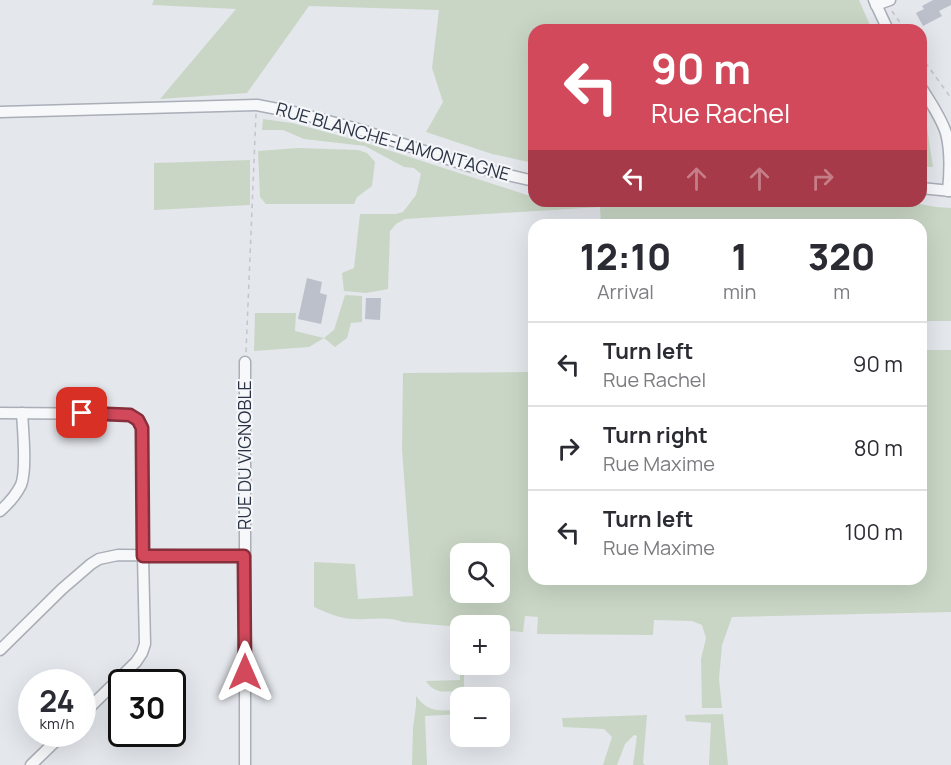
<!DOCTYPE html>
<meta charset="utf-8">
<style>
body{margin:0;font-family:Manrope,sans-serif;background:#f2f2f3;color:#2b2b33;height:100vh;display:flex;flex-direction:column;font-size:22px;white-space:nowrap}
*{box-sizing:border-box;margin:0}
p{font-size:20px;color:#7c7c81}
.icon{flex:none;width:33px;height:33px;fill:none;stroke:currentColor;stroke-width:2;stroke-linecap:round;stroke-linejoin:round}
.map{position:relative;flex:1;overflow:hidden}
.side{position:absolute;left:528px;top:219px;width:399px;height:366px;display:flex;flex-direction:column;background:#fff;border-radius:18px;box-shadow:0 6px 24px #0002}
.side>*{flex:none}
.hud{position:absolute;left:528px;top:24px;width:399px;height:183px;border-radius:18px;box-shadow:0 6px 24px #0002;background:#d1495b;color:#fff;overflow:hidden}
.fabs{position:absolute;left:450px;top:543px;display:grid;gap:12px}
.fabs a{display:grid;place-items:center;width:60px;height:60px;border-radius:12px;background:#fff;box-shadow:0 6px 24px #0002;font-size:30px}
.speed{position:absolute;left:18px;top:669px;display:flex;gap:12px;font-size:30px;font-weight:700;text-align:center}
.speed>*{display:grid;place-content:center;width:78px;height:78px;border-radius:50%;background:#fff;box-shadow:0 6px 24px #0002;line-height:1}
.speed small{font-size:15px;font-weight:400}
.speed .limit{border:3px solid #111;border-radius:9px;background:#fff;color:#111}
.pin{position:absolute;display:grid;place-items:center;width:51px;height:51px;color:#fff;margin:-26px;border-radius:12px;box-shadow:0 3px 9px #0006}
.me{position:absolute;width:66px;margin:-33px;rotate:0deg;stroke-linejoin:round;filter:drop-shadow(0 0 4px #0008)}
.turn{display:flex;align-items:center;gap:21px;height:126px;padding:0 24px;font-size:27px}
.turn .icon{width:78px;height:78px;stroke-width:2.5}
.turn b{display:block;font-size:42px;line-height:51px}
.lanes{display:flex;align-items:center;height:57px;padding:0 24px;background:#0003;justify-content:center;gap:30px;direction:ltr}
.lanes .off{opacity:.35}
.eta{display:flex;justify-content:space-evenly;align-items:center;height:102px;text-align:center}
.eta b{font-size:36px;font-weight:800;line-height:42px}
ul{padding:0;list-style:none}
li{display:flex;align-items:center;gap:18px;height:84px;padding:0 24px;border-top:2px solid #e1e1e2}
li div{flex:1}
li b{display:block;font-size:22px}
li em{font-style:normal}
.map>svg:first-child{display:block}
.green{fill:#c9d6c5;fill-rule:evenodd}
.building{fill:#bbc0ca}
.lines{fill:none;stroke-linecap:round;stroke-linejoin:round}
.minor-casing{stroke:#a9aeb7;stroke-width:13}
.path{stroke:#c2c5cb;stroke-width:1.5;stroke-dasharray:4.5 4.5;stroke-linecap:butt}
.minor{stroke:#f7f8fa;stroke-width:10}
.route-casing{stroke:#882f3b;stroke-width:15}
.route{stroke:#d1495b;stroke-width:10}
.labels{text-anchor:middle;stroke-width:4.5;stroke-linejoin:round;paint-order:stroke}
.street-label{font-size:18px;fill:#2b3445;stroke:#f4f6f9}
</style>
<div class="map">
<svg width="951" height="765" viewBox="0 0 951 765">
<rect width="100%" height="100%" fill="#e4e7ec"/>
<g class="green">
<polygon points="154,0 859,0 872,30 534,30 534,163 492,154 426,132 443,102 432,68 439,10 309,6 247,93 160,99 236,9 152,5"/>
<polygon points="921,109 925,115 933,167 921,167"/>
<polygon points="263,119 292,123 363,142 527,195 534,196 534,201 741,204 845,201 903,201 936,207 951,208 951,321 921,321 921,225 601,225 600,207 405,219 396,224 390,231 388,289 366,293 344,291 342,273 354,268 360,214 396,214 403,212 416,195 421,174 414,168 404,167 365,146 304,139 283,130 262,130"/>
<polygon points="298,148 358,150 367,153 375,162 372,186 357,197 354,204 266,204 260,197 258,151"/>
<polygon points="250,160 250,205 154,210 154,163"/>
<polygon points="345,295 362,296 362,322 351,323 347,338 335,347 324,338 309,347 254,351 255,313 296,313 295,331 324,338 334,330"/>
<path d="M921,350H951V612L732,617L722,645L719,679L722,708H702L701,659L706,638L702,625L692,621L654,620L653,635L537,634L538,617L525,616L523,632L500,630V626H460V627L403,622C388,616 371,620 355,619C340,619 328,613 314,607V562L355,564L358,599L413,596L402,449L403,373L534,372V579H921ZM460,554H500V592H460Z"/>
<path d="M460,637V664L464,665V686L460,691C445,691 435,695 426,681L460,680Z"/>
<path d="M416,696C429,714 440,710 460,710V714L425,716L427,765H412L413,728L416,706Z"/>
<polygon points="723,714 728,765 709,765 711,723 686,721 685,715"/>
<polygon points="647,715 643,763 645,765 633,765 637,736 634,735 625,744 617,765 603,765 612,737 604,729 563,727 562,718"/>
</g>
<g class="building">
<polygon points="933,0 951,0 951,5 939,11 942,16 923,26 916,13 924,9 922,6"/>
<polygon points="307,278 322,282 320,293 327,295 321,324 298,319"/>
<polygon points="366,298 381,298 380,320 365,319"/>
</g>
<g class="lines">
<g class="minor-casing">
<g id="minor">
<polyline points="874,0 888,30"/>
<polyline points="876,5 890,0"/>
<path d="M921,87C930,102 941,117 946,133C951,152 950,172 948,191"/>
<polyline points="0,112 257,105 298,113 358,129 469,166 534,181"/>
<polyline points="921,188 951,191"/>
<path d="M0,413L122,414C132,415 137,419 142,428L143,556L145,644L142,653L136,662L82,715"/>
<path d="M0,511C8,504 16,495 21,485C27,470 23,430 22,413"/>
<polyline points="0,650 62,589 91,564 99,559 118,555 245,556"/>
<polyline points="31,765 63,734"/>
<polyline points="245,765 245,362"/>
</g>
</g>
<g class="path">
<polyline points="892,11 905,30"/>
<polyline points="921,55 925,62 951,98"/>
<polyline points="246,352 256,114"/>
</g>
<use href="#minor" class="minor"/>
</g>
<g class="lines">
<g class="route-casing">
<polyline id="route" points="82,413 130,415 138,420 142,428 143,556 244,556 245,672"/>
</g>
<use href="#route" class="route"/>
</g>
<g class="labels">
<g class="street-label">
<text transform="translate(393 142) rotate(16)" y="6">RUE BLANCHE-LAMONTAGNE</text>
<text transform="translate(245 455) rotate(-90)" y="6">RUE DU VIGNOBLE</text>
</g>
</g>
</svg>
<div class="fabs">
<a><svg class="icon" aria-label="search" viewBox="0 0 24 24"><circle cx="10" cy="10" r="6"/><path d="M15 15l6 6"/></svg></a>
<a>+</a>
<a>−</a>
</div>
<div class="speed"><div>24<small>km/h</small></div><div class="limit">30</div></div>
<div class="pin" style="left:82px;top:413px;background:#d93025"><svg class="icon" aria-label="arrive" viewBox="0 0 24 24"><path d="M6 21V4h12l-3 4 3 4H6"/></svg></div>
<svg class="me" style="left:245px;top:672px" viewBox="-20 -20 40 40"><path d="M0-17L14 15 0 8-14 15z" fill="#d1495b" stroke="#fff" stroke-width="4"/></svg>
<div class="hud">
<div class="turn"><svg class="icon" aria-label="left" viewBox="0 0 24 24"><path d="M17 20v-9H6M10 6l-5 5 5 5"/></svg><div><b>90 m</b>Rue Rachel</div></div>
<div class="lanes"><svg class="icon" aria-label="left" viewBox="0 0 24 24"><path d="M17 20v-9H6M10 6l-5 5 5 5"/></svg><svg class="icon off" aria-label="ahead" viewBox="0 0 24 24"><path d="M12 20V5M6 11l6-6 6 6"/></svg><svg class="icon off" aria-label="ahead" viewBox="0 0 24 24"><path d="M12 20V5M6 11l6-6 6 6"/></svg><svg class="icon off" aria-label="right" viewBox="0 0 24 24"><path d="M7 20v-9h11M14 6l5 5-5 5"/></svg></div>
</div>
<section class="side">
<div class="eta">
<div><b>12:10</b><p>Arrival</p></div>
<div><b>1</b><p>min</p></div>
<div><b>320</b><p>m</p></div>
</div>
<ul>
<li><svg class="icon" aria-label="left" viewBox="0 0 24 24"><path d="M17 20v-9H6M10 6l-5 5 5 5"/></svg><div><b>Turn left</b><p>Rue Rachel</p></div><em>90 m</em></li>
<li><svg class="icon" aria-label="right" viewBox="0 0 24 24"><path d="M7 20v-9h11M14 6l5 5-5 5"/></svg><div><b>Turn right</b><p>Rue Maxime</p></div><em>80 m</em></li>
<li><svg class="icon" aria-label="left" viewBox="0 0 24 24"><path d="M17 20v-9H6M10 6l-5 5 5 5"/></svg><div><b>Turn left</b><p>Rue Maxime</p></div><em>100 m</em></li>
</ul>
</section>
</div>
